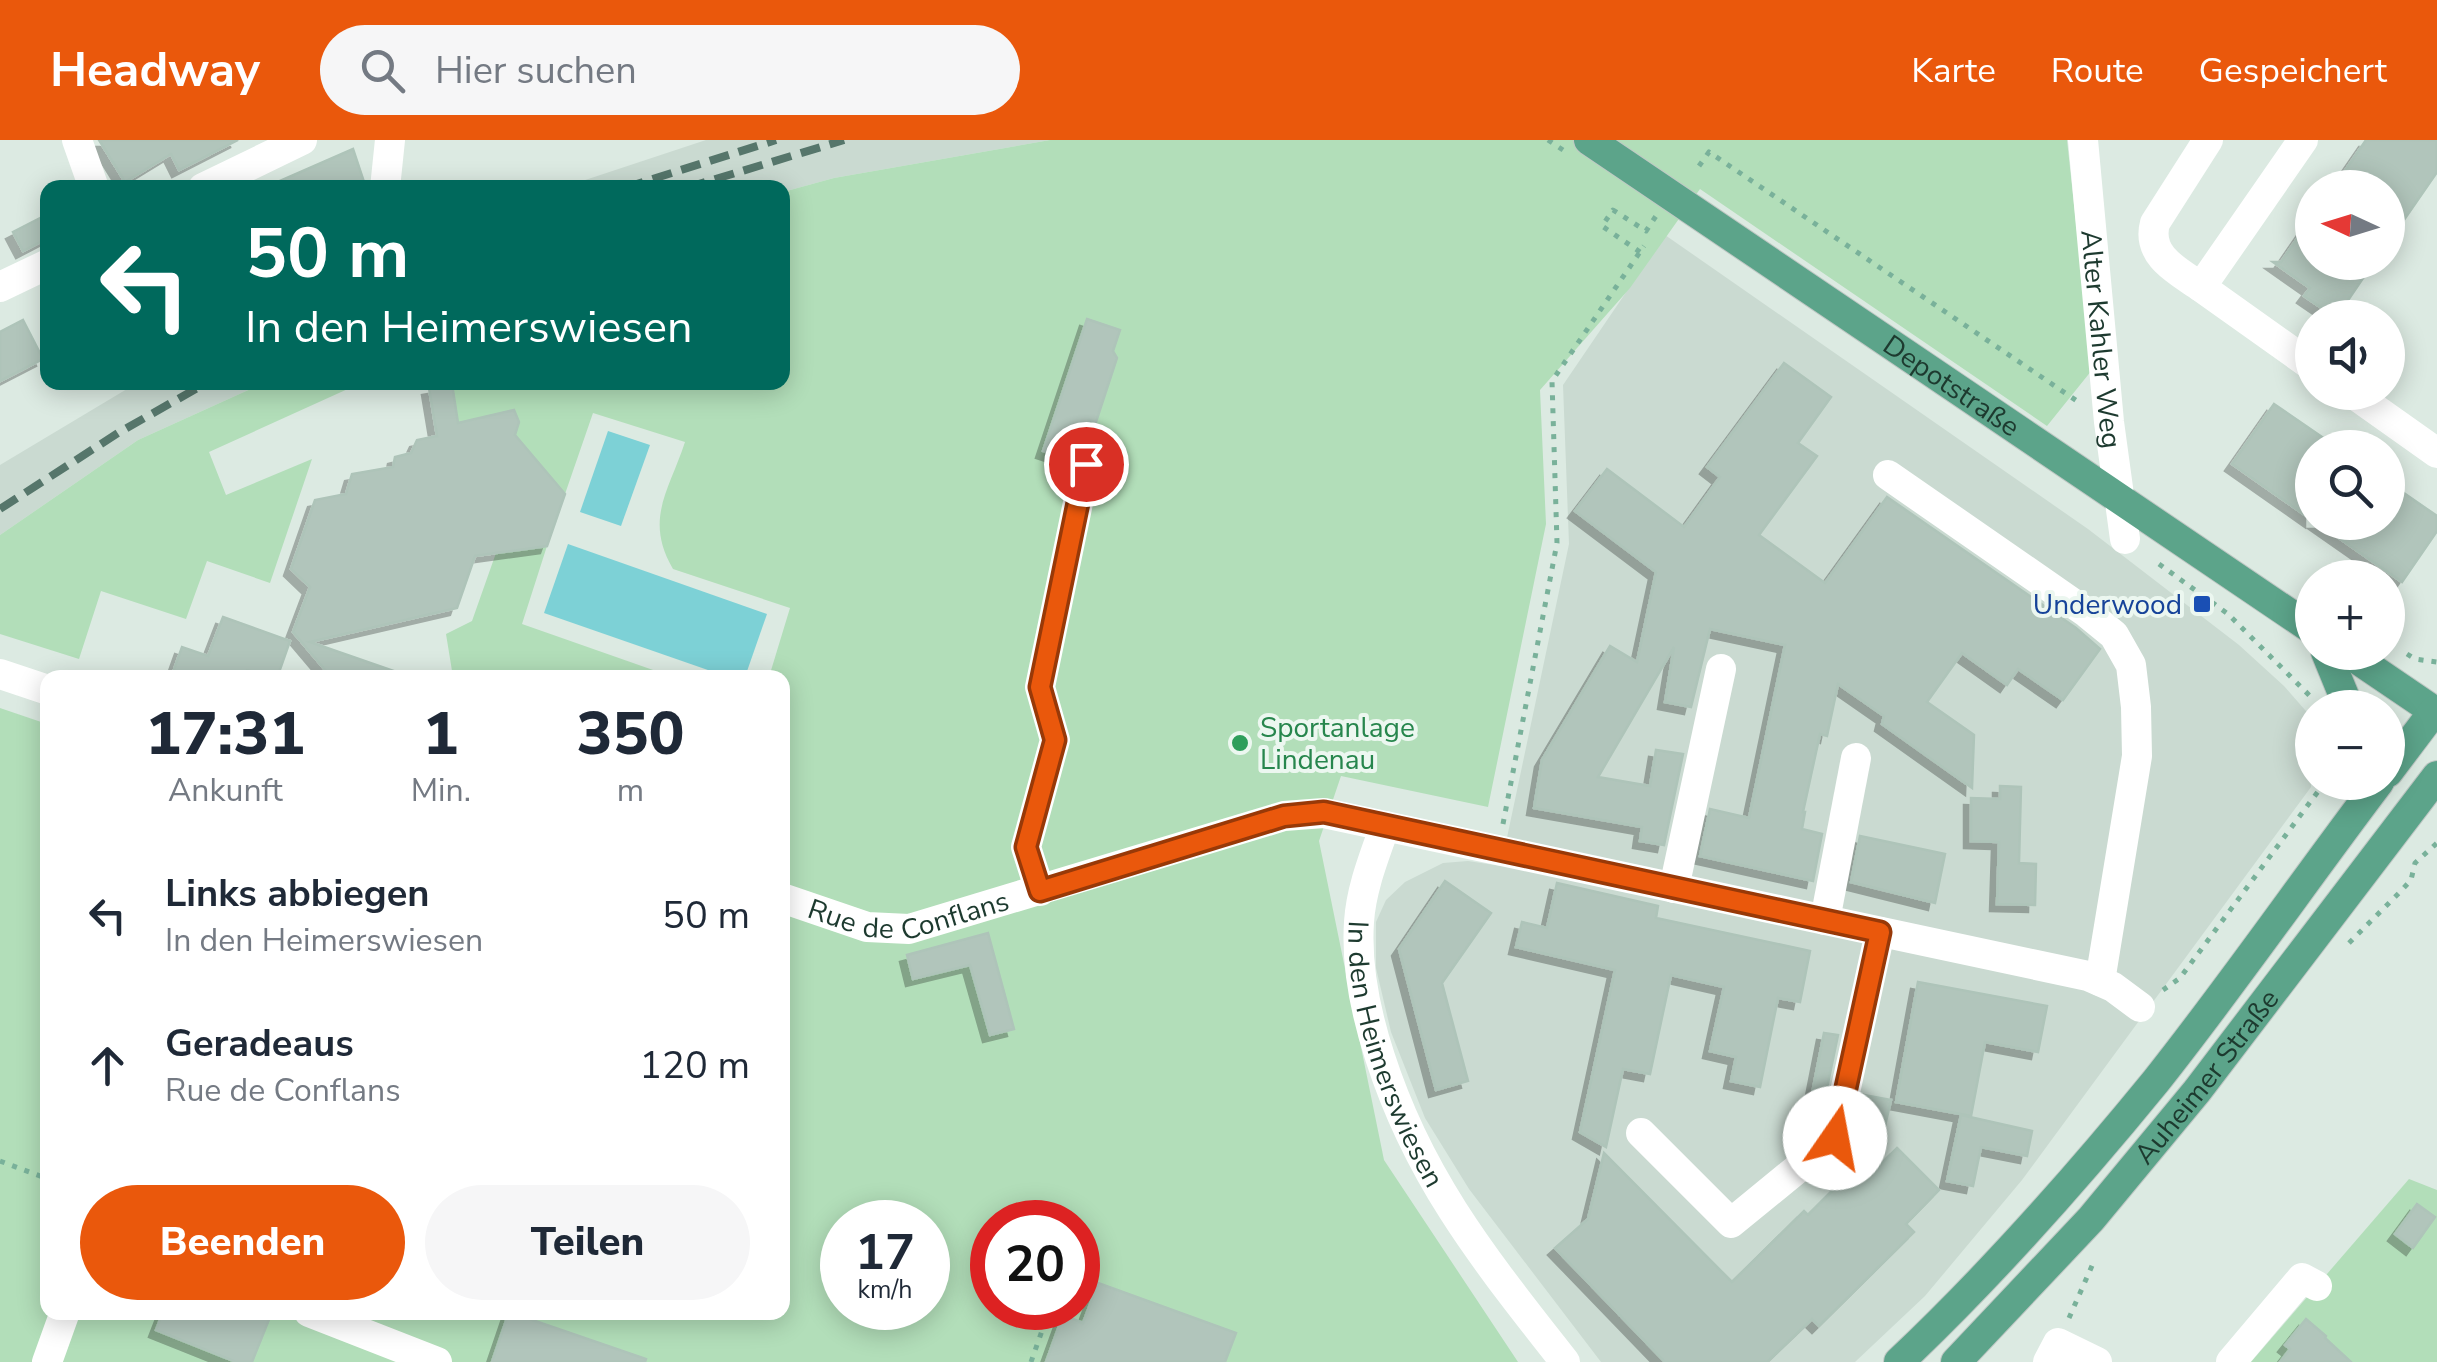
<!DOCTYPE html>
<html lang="de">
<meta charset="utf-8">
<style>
body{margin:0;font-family:"Nunito Sans",sans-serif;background:#f6f6f7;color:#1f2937;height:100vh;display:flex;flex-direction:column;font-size:38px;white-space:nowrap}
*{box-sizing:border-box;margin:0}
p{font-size:32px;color:#747a83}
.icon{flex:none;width:55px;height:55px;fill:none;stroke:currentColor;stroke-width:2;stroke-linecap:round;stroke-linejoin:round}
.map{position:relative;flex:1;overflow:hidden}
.details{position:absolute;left:40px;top:530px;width:750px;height:650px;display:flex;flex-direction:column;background:#fff;border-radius:20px;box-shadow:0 5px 25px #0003}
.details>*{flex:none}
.top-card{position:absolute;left:40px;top:40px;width:750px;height:210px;border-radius:20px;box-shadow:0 5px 25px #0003;background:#00695c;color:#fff;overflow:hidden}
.needle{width:65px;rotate:274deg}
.tools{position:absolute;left:2295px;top:30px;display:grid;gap:20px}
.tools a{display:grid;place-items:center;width:110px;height:110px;border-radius:50%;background:#fff;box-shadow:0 5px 25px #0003;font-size:50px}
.speed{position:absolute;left:820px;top:1060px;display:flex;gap:20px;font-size:50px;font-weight:700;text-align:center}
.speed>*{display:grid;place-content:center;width:130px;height:130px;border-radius:50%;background:#fff;box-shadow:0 5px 25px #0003;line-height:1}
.speed small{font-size:25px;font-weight:400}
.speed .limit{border:15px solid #d22;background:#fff;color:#111}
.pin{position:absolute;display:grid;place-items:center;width:85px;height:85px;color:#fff;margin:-42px;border:5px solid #fff;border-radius:50%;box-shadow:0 2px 10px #0007}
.me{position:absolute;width:110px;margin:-55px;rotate:12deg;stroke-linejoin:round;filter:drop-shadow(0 0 8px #0008)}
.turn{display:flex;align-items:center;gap:35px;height:210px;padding:0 40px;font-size:45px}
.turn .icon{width:130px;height:130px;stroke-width:2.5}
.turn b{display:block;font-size:70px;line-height:85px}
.eta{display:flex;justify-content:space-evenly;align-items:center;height:170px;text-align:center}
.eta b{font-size:60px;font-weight:800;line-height:70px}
.cta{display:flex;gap:20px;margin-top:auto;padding:20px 40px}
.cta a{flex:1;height:115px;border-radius:60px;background:#ea580c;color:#fff;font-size:40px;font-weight:800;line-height:115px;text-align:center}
.cta a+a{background:#f6f6f7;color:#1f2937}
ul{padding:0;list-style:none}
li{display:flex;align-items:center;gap:30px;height:150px;padding:0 40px}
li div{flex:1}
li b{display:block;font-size:38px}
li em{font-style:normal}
header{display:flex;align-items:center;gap:60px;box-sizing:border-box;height:140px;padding:0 50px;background:#ea580c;color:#fff}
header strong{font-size:48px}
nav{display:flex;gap:55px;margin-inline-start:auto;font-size:35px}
.search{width:700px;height:90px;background:#f6f6f7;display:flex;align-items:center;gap:25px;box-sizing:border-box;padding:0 35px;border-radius:55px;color:#747a83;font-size:38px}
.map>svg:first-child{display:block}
.built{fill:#cadad1}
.green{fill:#b2deb9;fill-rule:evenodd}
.water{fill:#7dd1d6}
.building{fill:#b1c5bb;stroke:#aec4b9;stroke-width:2.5;filter:url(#shadow)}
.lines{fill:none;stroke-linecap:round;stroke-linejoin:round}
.major-casing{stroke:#c0c8c5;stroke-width:32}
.path{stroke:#79b19a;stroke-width:5;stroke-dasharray:5 8;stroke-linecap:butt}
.minor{stroke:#fff;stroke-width:30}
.major{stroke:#5ca48a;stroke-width:30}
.rail{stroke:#56766b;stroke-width:8;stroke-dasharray:20 10;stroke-linecap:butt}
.route-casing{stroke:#983908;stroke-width:25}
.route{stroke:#ea580c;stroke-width:18}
.transit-dot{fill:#1a4fb4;stroke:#ecf7f0;stroke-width:4}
.leisure-dot{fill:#2e9e5b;stroke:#ecf7f0;stroke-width:4}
.labels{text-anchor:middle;stroke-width:8;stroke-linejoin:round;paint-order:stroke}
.street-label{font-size:28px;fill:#1d3a2f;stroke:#ecf7f0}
.transit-label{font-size:28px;fill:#164399;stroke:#ecf7f0;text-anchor:end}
.leisure-label{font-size:28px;fill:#27864d;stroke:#ecf7f0;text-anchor:start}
</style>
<header>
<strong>Headway</strong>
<div class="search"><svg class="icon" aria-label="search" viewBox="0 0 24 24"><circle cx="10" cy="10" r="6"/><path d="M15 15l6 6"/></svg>Hier suchen</div>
<nav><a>Karte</a><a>Route</a><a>Gespeichert</a></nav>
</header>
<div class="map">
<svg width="2437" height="1222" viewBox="0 0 2437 1222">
<defs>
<filter id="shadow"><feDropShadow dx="-7" dy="7" stdDeviation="0" flood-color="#0004"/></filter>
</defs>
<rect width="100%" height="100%" fill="#dceae2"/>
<g class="built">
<polygon points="706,0 1050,0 834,38 783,52 782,48 561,48"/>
<polygon points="1665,95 2088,389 2239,505 2284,546 2312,578 2311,647 2022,1040 1925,1156 1855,1222 1601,1222 1469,1049 1425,978 1391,892 1376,828 1376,782 1386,760 1405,742 1443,723 1468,721 1501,726 1569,404 1563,245"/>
<polygon points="137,243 264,243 138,300 0,395 0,325"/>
</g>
<g class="green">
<path d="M1050,0H2067L2092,230L2047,286L1700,49L1630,148L1540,250L1546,384L1488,667L1341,636L1319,701L1384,1020L1518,1222H0V568L47,584L48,1172H782V538L769,537L790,468L673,429C644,379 669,351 685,302L593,273L565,354L515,295L519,282L514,271L458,283L451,244L429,248L428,243L782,242L783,52L834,38ZM842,1082H928V1168H842ZM992,1082H1078V1168H992Z"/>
<polygon points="264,243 361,243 209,312 226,355 312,319 270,443 207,421 186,479 101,451 79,519 0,494 0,395 138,300"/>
<polygon points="547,406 522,484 673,537 453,537 446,494 472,481 496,413"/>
<polygon points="2409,1039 2437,1050 2437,1222 2251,1222"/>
</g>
<g class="water">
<polygon points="608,291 650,305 621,386 580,372"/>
<polygon points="568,404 767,474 745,537 728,537 544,473"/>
</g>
<g class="building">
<polygon points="99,0 238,0 179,30 171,14 125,42"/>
<polygon points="2366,0 2437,0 2437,32 2388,103 2388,48 2333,48"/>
<polygon points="353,9 366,48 264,48"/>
<polygon points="48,74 48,98 23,111 13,92"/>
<polygon points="2312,77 2312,122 2374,122 2340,172 2330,165 2326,171 2304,156 2310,148 2273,122 2281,122"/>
<polygon points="1087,179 1120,190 1113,211 1117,218 1096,282 1089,280 1080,306 1068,319 1043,311"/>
<polygon points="23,180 43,219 0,241 0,192"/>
<polygon points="1784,223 1831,257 1798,303 1817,316 1759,395 1825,443 1887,357 2076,488 2100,509 2063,560 2018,529 2007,545 1962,513 1927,562 1974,595 1972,648 1882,584 1884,576 1838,544 1827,596 1820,594 1803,672 1805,672 1802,689 1822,694 1813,741 1700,716 1710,669 1749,678 1785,505 1710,489 1691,567 1665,562 1674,507 1598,637 1650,646 1656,610 1683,614 1664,705 1640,701 1642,687 1534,668 1542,620 1610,506 1637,522 1656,432 1575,371 1607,329 1684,387 1720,337 1707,327"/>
<polygon points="452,244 458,283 514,270 519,282 515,295 565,354 547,406 475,416 457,468 310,502 402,534 402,538 332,538 293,492 310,447 291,429 315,360 346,354 352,334 393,327 395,317 411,313 417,300 437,296 429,248"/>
<polygon points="2274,264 2338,308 2312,308 2312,380 2232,324"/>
<polygon points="2388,342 2437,376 2437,391 2402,442 2316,382 2388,382"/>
<polygon points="223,477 290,501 277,538 246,530 258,538 171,538 182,507 208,516"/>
<polygon points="2000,646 2021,647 2019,723 2036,724 2035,765 1997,764 1999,702 1971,701 1971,658 2000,659"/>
<polygon points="1860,696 1945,714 1935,763 1851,742"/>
<polygon points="1445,741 1491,773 1442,843 1468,941 1436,950 1399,809"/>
<polygon points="1557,743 1658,766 1656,778 1810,811 1800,862 1778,858 1760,947 1731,941 1736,917 1710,911 1724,847 1671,835 1650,934 1623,929 1606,1007 1580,992 1615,830 1516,807 1522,782 1547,788"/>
<polygon points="988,793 1014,889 990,895 970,825 913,839 907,815"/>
<polygon points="1918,842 2047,866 2038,912 1985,902 1971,976 1896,962"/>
<polygon points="1824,893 1838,895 1822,972 1809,969"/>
<polygon points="1864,955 1891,960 1885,986 1859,981"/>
<polygon points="1961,975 2032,991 2027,1016 1981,1007 1973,1046 1947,1041"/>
<polygon points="1897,1008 1939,1050 1906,1084 1914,1092 1819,1186 1812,1179 1767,1222 1665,1222 1555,1108 1588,1079 1604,1013 1732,1142 1804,1071 1808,1075 1848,1035 1856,1043 1861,1038 1864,1041"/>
<polygon points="2417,1064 2435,1077 2413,1108 2395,1094"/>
<polygon points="1098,1143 1236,1193 1225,1222 1046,1222 1063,1175 1083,1183"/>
<polygon points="163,1172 272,1172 252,1222 236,1222 156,1190"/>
<polygon points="509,1172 646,1219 645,1222 492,1222"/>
<polygon points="2306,1179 2326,1196 2325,1198 2351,1222 2280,1222 2290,1209 2285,1205"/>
</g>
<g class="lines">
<g class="major-casing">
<g id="major">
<path id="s4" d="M1589,0L2312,489"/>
<polyline points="2326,512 2349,568"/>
<polyline points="2347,512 2437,573"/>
<polyline points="2388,632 2434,571"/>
<path d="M1899,1222C1991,1135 2076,1039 2156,941C2233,844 2304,741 2379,642"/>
<path id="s5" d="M1956,1222L2091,1079L2197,951L2437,636"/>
</g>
</g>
<g class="path">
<polyline points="1548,0 1563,10"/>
<polyline points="1699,26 1709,12 2077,261"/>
<polyline points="1640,112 1602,86 1613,70 1646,91 1656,76"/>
<polyline points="2159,424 2228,474 2312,558"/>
<polyline points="2407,514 2415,519 2437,522"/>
<polyline points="1503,684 1557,403 1552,241 1644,106"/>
<polyline points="2349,803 2400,752 2411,740 2415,723 2437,703"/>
<polyline points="2163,850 2180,838 2325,642"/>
<polyline points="0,1021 48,1039"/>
<polyline points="1078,1089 1080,1083"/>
<polyline points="2069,1178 2095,1119"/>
<polyline points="1031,1222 1050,1168"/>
</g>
<g class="minor">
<polyline points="77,0 94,48"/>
<path id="s1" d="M2083,0L2109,282L2125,399"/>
<polyline points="2303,0 2201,147 2312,226"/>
<polyline points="203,48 302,0"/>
<polyline points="385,48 390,0"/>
<polyline points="0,147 48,124"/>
<path d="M2201,147C2178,131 2146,116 2155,83L2208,0"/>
<polyline points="2351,252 2437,313"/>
<polyline points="1888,335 2087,473 2114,495 2131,525 2136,567 2137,616 2100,841"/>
<polyline points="0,534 48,550"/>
<path id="s2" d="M1385,686C1374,717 1361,749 1359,782C1356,827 1366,874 1380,917C1420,1041 1486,1121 1565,1222"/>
<polyline points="1674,748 1721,529"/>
<polyline points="1040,751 1026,707 1055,600 1040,547 1086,324"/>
<path id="s3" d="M782,758L867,787L909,789L1284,676L1324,673L2088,836L2113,847L2140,867"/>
<polyline points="1825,780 1856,618"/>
<polyline points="1641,993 1731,1083 1835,998 1880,792"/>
<polyline points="309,1172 437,1222"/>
<polyline points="47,1222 65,1172"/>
<polyline points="2048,1222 2058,1203 2097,1222"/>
<polyline points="2231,1222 2302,1138 2317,1146"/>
</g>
<use href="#major" class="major"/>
<g class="rail">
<polyline points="624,48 776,0"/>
<polyline points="686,48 844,0"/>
<polyline points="0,369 118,293 208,242"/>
</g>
</g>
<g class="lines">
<g class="route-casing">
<polyline id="route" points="1086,324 1040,547 1055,600 1026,707 1040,751 1284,676 1324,672 1880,792 1835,998"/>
</g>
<use href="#route" class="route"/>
</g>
<rect class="transit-dot" x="2192" y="454" width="20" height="20" rx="5"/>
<circle class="leisure-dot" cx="1240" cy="603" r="10"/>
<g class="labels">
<g class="street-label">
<text dy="10" stroke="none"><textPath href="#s1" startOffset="200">Alter Kahler Weg</textPath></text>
<text dy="10" stroke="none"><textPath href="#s4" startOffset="438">Depotstraße</textPath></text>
<text dy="10" stroke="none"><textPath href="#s3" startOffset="132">Rue de Conflans</textPath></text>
<text dy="10" stroke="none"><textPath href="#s2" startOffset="238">In den Heimerswiesen</textPath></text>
<text dy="10" stroke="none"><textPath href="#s5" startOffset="380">Auheimer Straße</textPath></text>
</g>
<g class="transit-label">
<text x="2182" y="474">Underwood</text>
</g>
<g class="leisure-label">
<text x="1260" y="597">Sportanlage<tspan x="1260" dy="32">Lindenau</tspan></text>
</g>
</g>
</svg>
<div class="tools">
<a><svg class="needle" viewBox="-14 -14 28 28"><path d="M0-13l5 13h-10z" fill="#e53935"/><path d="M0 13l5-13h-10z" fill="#747a83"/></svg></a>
<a><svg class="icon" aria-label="sound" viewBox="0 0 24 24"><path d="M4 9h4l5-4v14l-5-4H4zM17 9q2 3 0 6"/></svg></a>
<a><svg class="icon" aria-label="search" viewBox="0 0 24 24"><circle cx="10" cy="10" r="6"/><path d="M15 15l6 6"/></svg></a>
<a>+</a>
<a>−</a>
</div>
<div class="speed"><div>17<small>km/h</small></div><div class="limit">20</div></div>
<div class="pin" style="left:1086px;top:324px;background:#d93025"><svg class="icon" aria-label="arrive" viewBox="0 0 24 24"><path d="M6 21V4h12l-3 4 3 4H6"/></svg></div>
<svg class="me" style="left:1835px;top:998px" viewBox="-20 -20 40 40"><circle r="19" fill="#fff"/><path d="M0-13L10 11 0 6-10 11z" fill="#ea580c"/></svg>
<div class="top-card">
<div class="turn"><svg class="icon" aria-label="left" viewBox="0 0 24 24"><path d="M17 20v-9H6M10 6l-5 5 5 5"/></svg><div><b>50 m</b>In den Heimerswiesen</div></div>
</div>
<section class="details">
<div class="eta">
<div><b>17:31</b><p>Ankunft</p></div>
<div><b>1</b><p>Min.</p></div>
<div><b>350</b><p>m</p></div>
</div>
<ul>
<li><svg class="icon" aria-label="left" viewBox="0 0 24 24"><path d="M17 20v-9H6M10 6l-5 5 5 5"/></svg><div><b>Links abbiegen</b><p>In den Heimerswiesen</p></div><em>50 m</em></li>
<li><svg class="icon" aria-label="ahead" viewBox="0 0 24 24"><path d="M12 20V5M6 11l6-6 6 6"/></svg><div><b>Geradeaus</b><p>Rue de Conflans</p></div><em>120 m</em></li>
</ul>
<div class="cta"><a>Beenden</a><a>Teilen</a></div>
</section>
</div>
